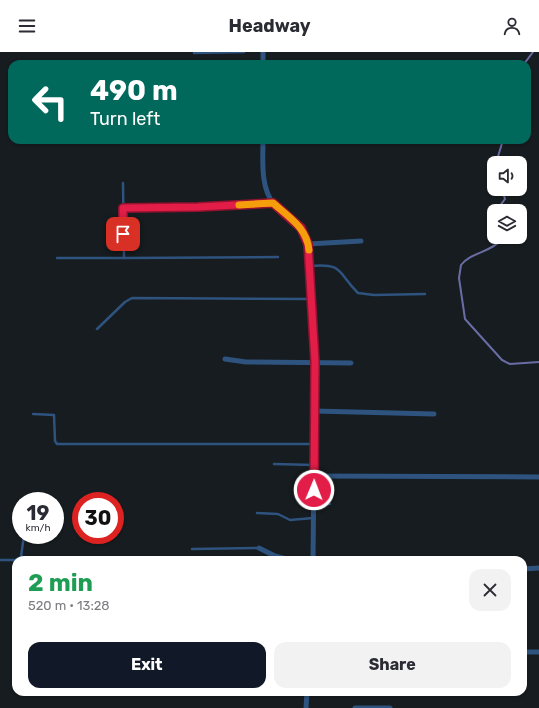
<!DOCTYPE html>
<meta charset="utf-8">
<style>
body{margin:0;font-family:Rubik,sans-serif;background:#f2f2f3;color:#2b2b33;height:100vh;display:flex;flex-direction:column;font-size:15px;white-space:nowrap}
*{box-sizing:border-box;margin:0}
p{font-size:13px;color:#7c7c81}
.icon{flex:none;width:22px;height:22px;fill:none;stroke:currentColor;stroke-width:2;stroke-linecap:round;stroke-linejoin:round}
.map{position:relative;flex:1;overflow:hidden}
.drawer{position:absolute;left:12px;top:504px;width:515px;height:140px;display:flex;flex-direction:column;background:#fff;border-radius:12px;box-shadow:0 1px 3px #0004}
.drawer>*{flex:none}
.top-card{position:absolute;left:8px;top:8px;width:523px;height:84px;border-radius:12px;box-shadow:0 1px 3px #0004;background:#00695c;color:#fff;overflow:hidden}
.controls{position:absolute;left:487px;top:104px;display:grid;gap:8px}
.controls a{display:grid;place-items:center;width:40px;height:40px;border-radius:8px;background:#fff;box-shadow:0 1px 3px #0004;font-size:20px}
.speed{position:absolute;left:12px;top:440px;display:flex;gap:8px;font-size:20px;font-weight:700;text-align:center}
.speed>*{display:grid;place-content:center;width:52px;height:52px;border-radius:50%;background:#fff;box-shadow:0 1px 3px #0004;line-height:1}
.speed small{font-size:10px;font-weight:400}
.speed .limit{border:6px solid #d22;background:#fff;color:#111}
.pin{position:absolute;display:grid;place-items:center;width:34px;height:34px;color:#fff;margin:-17px;border-radius:8px;box-shadow:0 2px 6px #0006}
.me{position:absolute;width:44px;margin:-22px;rotate:1deg;stroke-linejoin:round;filter:drop-shadow(0 0 3px #0008)}
.turn{display:flex;align-items:center;gap:14px;height:84px;padding:0 16px;font-size:18px}
.turn .icon{width:52px;height:52px;stroke-width:2.5}
.turn b{display:block;font-size:28px;line-height:34px}
.round{display:grid;place-items:center;flex:none;width:42px;height:42px;border-radius:12px;background:#f2f2f3}
.head{display:flex;align-items:center;justify-content:space-between;height:68px;padding:0 16px}
h1{font-size:24px;font-weight:700;line-height:30px;color:#1e9e55}
.cta{display:flex;gap:8px;margin-top:auto;padding:8px 16px}
.cta a{flex:1;height:46px;border-radius:12px;background:#111827;color:#fff;font-size:16px;font-weight:700;line-height:46px;text-align:center}
.cta a+a{background:#f2f2f3;color:#2b2b33}
header{display:flex;justify-content:space-between;align-items:center;height:52px;padding:0 16px;background:#fff;font-size:18px;font-weight:700}
.map>svg:first-child{display:block}
.lines{fill:none;stroke-linecap:round;stroke-linejoin:round}
.stream{stroke:#6a6ca4;stroke-width:2}
.service{stroke:#2e537f;stroke-width:2.5}
.minor{stroke:#2e537f;stroke-width:5}
.route-casing{stroke:#92132f;stroke-width:10}
.route{stroke:#e11d48;stroke-width:7}
.slow{stroke:#f59e0b;stroke-width:7}
</style>
<header><svg class="icon" aria-label="menu" viewBox="0 0 24 24"><path d="M4 6h16M4 12h16M4 18h16"/></svg>Headway<svg class="icon" aria-label="person" viewBox="0 0 24 24"><circle cx="12" cy="8" r="4"/><path d="M4 21q1-7 8-7t8 7"/></svg></header>
<div class="map">
<svg width="539" height="656" viewBox="0 0 539 656">
<rect width="100%" height="100%" fill="#161c1f"/>
<g class="lines">
<g class="stream">
<polyline points="524,12 533,0"/>
<polyline points="496,111 503,88"/>
<polyline points="496,159 505,147 502,137"/>
<polyline points="494,161 494,171"/>
<path d="M501,185V188C490,201 471,200 461,213L459,226L465,267L502,308L510,312L539,310"/>
</g>
<g class="service">
<polyline points="194,1 244,0"/>
<polyline points="123,131 124,206 278,205"/>
<polyline points="123,156 198,155 272,151"/>
<polyline points="57,206 124,206"/>
<path d="M310,214C344,211 337,220 358,241L374,243L425,242"/>
<polyline points="97,277 125,250 132,246 310,247"/>
<polyline points="33,362 54,363 55,389 57,392 314,392"/>
<polyline points="274,412 314,413"/>
<polyline points="314,451 330,452"/>
<polyline points="257,461 278,462 290,468 313,466"/>
<polyline points="192,497 259,496"/>
<polyline points="0,508 15,508 21,505 24,483"/>
</g>
<g class="minor">
<polyline points="263,0 263,12"/>
<path d="M263,88C263,107 260,136 274,152C287,165 303,172 308,192L315,310L313,508"/>
<polyline points="308,192 361,189"/>
<polyline points="225,307 246,310 351,311"/>
<polyline points="314,359 434,362"/>
<polyline points="314,424 539,425"/>
<polyline points="259,496 275,504 290,508"/>
<polyline points="523,517 539,516"/>
<polyline points="523,600 539,600"/>
<polyline points="306,656 307,640"/>
<polyline points="355,656 390,656"/>
</g>
</g>
<g class="lines">
<g class="route-casing">
<polyline id="route" points="123,182 123,156 198,155 273,151 301,176 308,192 315,310 314,438"/>
</g>
<use href="#route" class="route"/>
<path class="slow" d="M239,153L273,151C289,165 307,176 309,198"/>
</g>
</svg>
<div class="controls">
<a><svg class="icon" aria-label="sound" viewBox="0 0 24 24"><path d="M4 9h4l5-4v14l-5-4H4zM17 9q2 3 0 6"/></svg></a>
<a><svg class="icon" aria-label="layers" viewBox="0 0 24 24"><path d="M12 4l9 5-9 5-9-5zM3 14l9 5 9-5"/></svg></a>
</div>
<div class="speed"><div>19<small>km/h</small></div><div class="limit">30</div></div>
<div class="pin" style="left:123px;top:182px;background:#d93025"><svg class="icon" aria-label="arrive" viewBox="0 0 24 24"><path d="M6 21V4h12l-3 4 3 4H6"/></svg></div>
<svg class="me" style="left:314px;top:438px" viewBox="-20 -20 40 40"><circle r="17" fill="#e11d48" stroke="#fff" stroke-width="3"/><path d="M0-11L8 9 0 5-8 9z" fill="#fff"/></svg>
<div class="top-card">
<div class="turn"><svg class="icon" aria-label="left" viewBox="0 0 24 24"><path d="M17 20v-9H6M10 6l-5 5 5 5"/></svg><div><b>490 m</b>Turn left</div></div>
</div>
<section class="drawer">
<div class="head"><div><h1>2 min</h1><p>520 m · 13:28</p></div><a class="round"><svg class="icon" aria-label="close" viewBox="0 0 24 24"><path d="M6 6l12 12M18 6L6 18"/></svg></a></div>
<div class="cta"><a>Exit</a><a>Share</a></div>
</section>
</div>
